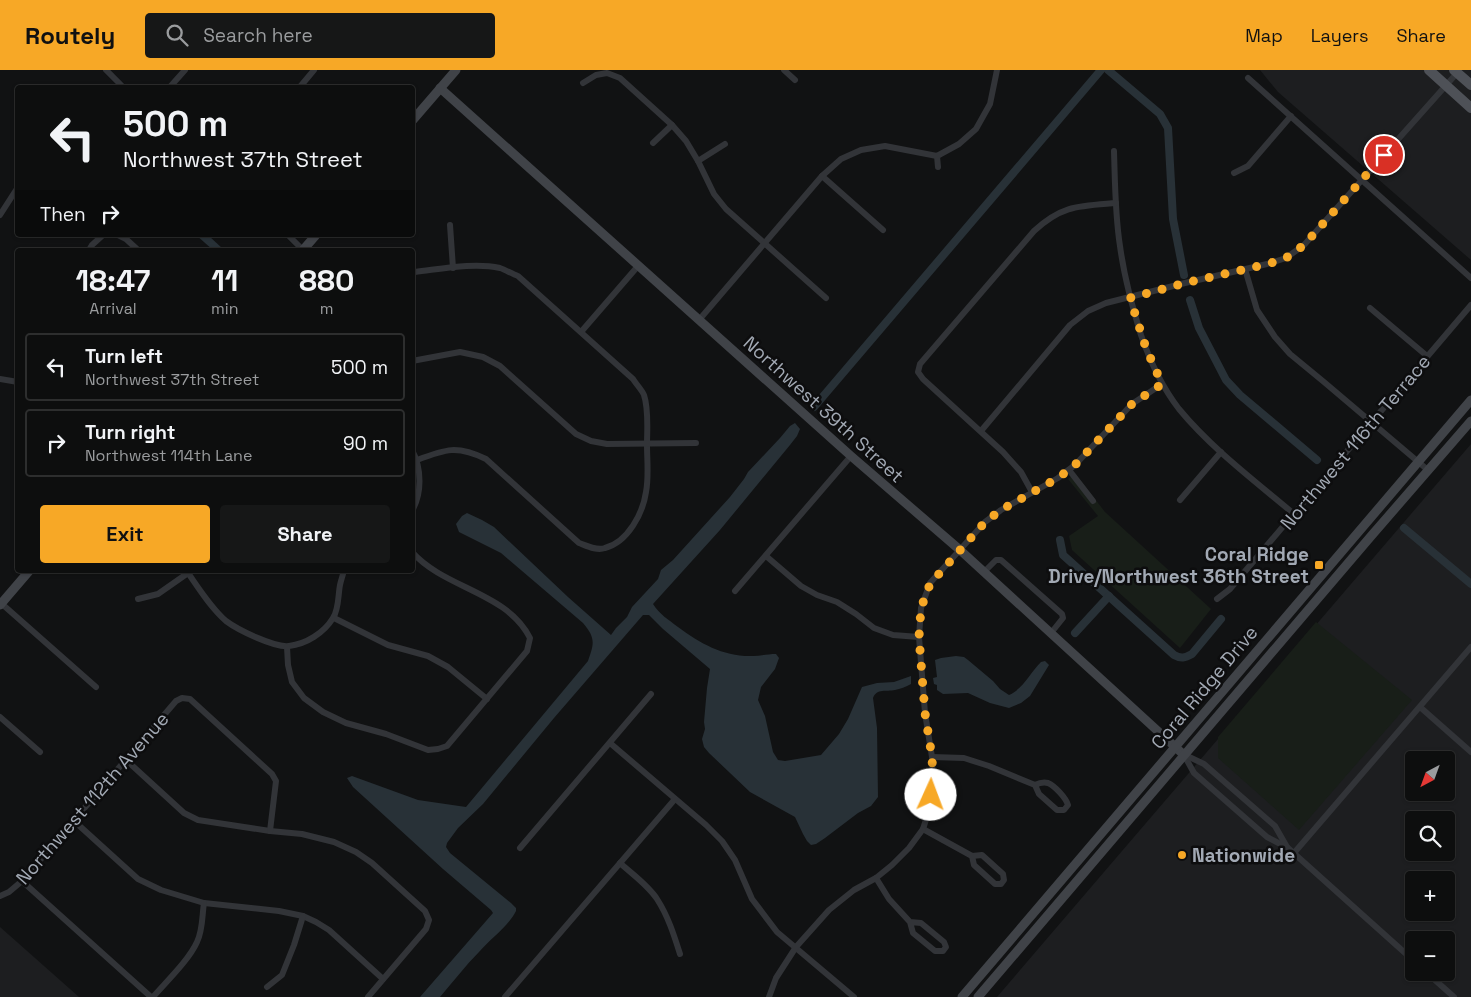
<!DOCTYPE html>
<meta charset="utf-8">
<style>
body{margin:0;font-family:"Space Grotesk",sans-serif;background:#161717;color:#f1f3f6;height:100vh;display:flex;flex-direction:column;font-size:19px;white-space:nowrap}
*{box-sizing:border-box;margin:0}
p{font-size:16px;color:#9a9c9e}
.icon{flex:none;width:28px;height:28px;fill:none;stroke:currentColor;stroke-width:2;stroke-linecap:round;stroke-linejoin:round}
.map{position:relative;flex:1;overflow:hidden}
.sheet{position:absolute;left:15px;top:178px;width:400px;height:325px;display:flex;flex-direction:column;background:#0d0e0e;border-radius:5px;box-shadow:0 1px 4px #0004,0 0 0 1px #2d2e2e}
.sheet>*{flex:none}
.hud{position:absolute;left:15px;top:15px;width:400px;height:152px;border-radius:5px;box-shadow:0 1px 4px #0004,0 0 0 1px #2d2e2e;background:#0d0e0e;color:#f1f3f6;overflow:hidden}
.needle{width:32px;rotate:221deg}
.tools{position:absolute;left:1405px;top:681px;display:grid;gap:10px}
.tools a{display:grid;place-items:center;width:50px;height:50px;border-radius:5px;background:#0d0e0e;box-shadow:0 1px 4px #0004,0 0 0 1px #2d2e2e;font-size:25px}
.pin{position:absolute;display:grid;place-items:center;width:42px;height:42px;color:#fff;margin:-21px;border:2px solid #fff;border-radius:50%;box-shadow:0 1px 5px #0007}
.me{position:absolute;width:55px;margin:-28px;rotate:2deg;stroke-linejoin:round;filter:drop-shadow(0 0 4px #0008)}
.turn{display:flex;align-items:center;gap:18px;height:105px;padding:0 25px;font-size:22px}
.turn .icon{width:65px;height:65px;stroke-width:2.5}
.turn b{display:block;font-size:35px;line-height:42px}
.then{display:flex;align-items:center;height:48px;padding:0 25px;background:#0003;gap:10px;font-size:19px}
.eta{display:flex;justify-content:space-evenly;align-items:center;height:85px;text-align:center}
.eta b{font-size:30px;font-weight:600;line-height:35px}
.primary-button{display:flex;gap:10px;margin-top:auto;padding:10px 25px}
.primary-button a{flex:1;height:58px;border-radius:5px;background:#f7a826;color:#111;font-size:20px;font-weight:600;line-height:58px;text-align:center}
.primary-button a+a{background:#161717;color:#f1f3f6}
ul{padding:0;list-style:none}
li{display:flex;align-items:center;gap:15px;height:68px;margin:0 10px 8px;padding:0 15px;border:2px solid #2d2e2e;border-radius:5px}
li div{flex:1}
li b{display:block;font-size:19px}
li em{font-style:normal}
header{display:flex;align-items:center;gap:30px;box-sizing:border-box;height:70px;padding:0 25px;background:#f7a826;color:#111}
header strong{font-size:24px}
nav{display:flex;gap:28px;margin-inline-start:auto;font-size:18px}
.search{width:350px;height:45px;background:#161717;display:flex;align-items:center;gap:12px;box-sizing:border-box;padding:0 18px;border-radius:5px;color:#9a9c9e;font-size:19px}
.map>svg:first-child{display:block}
.built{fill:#1d1e20;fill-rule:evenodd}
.green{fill:#181e18}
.water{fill:#283137}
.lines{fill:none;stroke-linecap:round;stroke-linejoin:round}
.canal{stroke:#283137;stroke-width:8}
.street{stroke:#323438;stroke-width:6}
.secondary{stroke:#404348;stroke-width:9}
.primary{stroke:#4e5157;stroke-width:10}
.route{stroke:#f7a826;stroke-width:9;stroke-dasharray:0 16.2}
.poi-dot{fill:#f7a826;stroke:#0d0d0e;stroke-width:2}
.labels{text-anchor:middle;stroke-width:5;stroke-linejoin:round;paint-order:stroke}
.street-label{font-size:19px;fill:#a2a9b4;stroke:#0d0d0e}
.poi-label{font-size:19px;font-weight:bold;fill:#a2a9b4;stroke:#0d0d0e;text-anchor:end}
</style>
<header>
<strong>Routely</strong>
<div class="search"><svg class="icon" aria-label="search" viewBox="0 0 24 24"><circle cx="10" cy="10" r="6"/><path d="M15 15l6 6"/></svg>Search here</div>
<nav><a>Map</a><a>Layers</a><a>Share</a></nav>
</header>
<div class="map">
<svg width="1471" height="927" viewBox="0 0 1471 927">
<rect width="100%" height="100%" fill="#111213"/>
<g class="built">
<polygon points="1260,0 1471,0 1471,190 1278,22"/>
<path d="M1471,374V927H997L1116,788ZM1414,690H1446V722H1414ZM1414,750H1446V782H1414ZM1414,810H1446V842H1414ZM1414,870H1446V902H1414Z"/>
<polygon points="0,857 79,927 0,927"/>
</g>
<g class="green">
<polygon points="1075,403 1105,442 1211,539 1180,578 1072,480 1069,466 1098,446 1068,409"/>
<polygon points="1316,552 1412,630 1299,760 1218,688 1218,667"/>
</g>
<g class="water">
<polygon points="196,165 208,165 224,180 213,180"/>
<path d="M795,353L800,359L797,366L790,375L720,460L653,534C659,544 669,550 678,557C701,574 724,587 753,586C760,586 768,584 776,584L779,588L775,599L761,617L758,630L765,646L773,682L778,690L785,691L821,685L839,664L848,649L862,617L877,613L894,612L911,606V614C906,617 900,619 895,620C886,622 877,618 873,628L877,658L878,727L871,736L858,743L825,768L816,774L811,775L807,771L803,764L795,747L750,722L709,683L704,677L702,669L705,659L704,652L707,618L710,599L663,559L649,545H643L554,648L483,734L458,758L447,773L446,777L450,783L511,833L516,838V841C507,858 491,868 479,882C465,896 453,912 440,927H420L493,843L491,840L443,799L353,717L347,708L352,706L418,730L466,737L588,591C594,574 596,568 583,553L501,483L459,462L456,454L462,446L467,443L482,450L494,457L568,527L611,565L616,558L627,547L632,537L658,509L661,500L673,490L730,427L744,409L748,402L780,368L790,356Z"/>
<path d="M956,586L964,587L968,590L993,611L1000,619L1009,625C1023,619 1030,603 1041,592L1045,591L1049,595L1030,626L1021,633L1009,638L990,633L968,623L943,624L937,620V615L934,614L933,608L937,607L935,590L941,588Z"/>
</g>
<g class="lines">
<g class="canal">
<polyline points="1108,0 1160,44 1168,58 1173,149 1184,205"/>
<polyline points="1190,230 1199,258 1226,310 1240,325 1317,390"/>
<polyline points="814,337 1101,0"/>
<polyline points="1404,458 1471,514"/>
<path d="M1060,470L1063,485L1174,585C1181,589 1185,588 1192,584L1221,549"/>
<polyline points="1075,563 1109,526"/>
</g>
<g class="street">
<polyline points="106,0 124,18"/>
<polyline points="784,0 795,10"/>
<polyline points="1248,8 1471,208"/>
<polyline points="583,13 596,5 607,3 620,8 672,55 686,71 698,91 714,124 726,139 826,228"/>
<polyline points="169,18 185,0"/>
<polyline points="299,18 314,0"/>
<polyline points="653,73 672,55"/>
<path d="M1114,81C1115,112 1115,145 1120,176C1124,206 1132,236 1141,265C1150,291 1162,317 1179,339C1212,379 1255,411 1294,444"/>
<polyline points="937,86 938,97"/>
<polyline points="698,91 725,74"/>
<polyline points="1234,103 1248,96 1291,46"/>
<polyline points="822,106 883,160"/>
<polyline points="0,145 18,117"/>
<polyline points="450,155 453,198"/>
<polyline points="118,165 126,169 138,180"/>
<polyline points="288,165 303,180"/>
<polyline points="89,180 92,175 103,165"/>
<polyline points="1245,199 1257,240 1275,267 1290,284 1324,312 1429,401"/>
<path d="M412,204L415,202C441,199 474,192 500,198C506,200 512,204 518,206L633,309C636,314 642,320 644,325C649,340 647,360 647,375C647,390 649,407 646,422C643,443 628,472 605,478C597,481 587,476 579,473L486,389C457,375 446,379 417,390"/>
<polyline points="1370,238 1427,286"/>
<polyline points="699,250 822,106 841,89 861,80 885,76 937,86 959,74 976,59 990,34 997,0"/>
<polyline points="581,262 638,196"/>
<polyline points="412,291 460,282 483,287 500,296 576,364 591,371 607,374 696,373"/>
<polyline points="0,309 18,312"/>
<polyline points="981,361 1070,255 1088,241 1106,233 1185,213 1267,194 1286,188 1304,175 1457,3"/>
<path d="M412,380C422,399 422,423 412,441"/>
<polyline points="1069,400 1093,431"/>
<path d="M1032,422L1021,402L1003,382L923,309L918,302L920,294L1034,161C1062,135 1079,136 1116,133"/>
<polyline points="1180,430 1221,382"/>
<polyline points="766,486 801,516 817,525 837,532 856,544 874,558 893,565 919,567"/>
<path d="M186,500C198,517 210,537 226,551C238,560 275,578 289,576C306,574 324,563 333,548C339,539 338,525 340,515C341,510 343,505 344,500"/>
<polyline points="984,502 996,490 1001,490 1062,544 1063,548 1051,563"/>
<polyline points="735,521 851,386"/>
<polyline points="138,529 158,524 188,503"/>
<polyline points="1217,529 1230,519 1471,235"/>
<polyline points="2,534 96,617"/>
<polyline points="334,548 388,575 428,586 448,597 487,629"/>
<path d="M287,577L288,595L292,612L304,628L323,642L346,653L386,664L428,680L438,679L447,676L527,581L530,568C507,522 445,519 412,482"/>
<polyline points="1420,637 1471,682"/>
<polyline points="0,647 40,682"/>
<polyline points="610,673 706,755 722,771 735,790 752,829 777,862 854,927"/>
<polyline points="1184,685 1194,703 1267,767 1288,778 1414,891"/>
<polyline points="1185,685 1204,694 1275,756 1287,777"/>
<path d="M932,687L964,688L989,696L1035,715L1039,724L1057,740H1064L1068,735C1066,728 1055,716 1048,713C1044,712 1039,713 1035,715"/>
<polyline points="125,689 184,743 198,750 270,761 302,764 334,772 356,782 372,793 425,841 429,850 426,859 368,927"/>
<polyline points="73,750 138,809 161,820 204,833 279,841 303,846 316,852 329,860 383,909"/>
<polyline points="923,759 972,786 974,795 995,814 1001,814 1004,810 1003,804 982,785 972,786"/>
<polyline points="520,778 651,624"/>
<polyline points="1294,783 1471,577"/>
<path d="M620,793C632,804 648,815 657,829C668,846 674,865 680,884"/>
<polyline points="876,808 889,829 910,852 913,863 935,881 943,881 946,877 944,872 921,853 910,852"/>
<polyline points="22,811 151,927"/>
<polyline points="0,826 9,822 22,811 176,631 182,628 190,629 272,704 276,711 270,761"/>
<polyline points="1426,902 1454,927"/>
<polyline points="267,917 282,905 294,875 303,846"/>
<path d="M153,927C166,912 189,890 197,872C203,860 202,845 204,833"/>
<polyline points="505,927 675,729"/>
<polyline points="769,927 776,908 796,877 829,840 854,820 876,808 892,795 909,778 923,759 930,737 933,713 932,687 925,643 919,567 921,538 930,513 985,452 1001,440 1058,408 1075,395 1132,334 1162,314"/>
</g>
<g class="secondary">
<polyline points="440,18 851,386 960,480 1184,685"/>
<polyline points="412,51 456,0"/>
<polyline points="303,180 316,165"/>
<polyline points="0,535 30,500"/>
<polyline points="962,927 1471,330"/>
<polyline points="978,927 1372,465 1471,351"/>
</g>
<g class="primary">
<polyline points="1429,0 1471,38"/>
<polyline points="1454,0 1471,15"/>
</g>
</g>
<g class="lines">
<polyline class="route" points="931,725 933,713 932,687 925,643 919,567 921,538 930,514 985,452 1001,440 1058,408 1075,395 1132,334 1162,314 1146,278 1130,228 1185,213 1268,194 1286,188 1304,175 1384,85"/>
</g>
<g class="poi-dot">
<rect x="1314" y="490" width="10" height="10" rx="2.5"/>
<circle cx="1182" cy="785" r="5"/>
</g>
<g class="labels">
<g class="street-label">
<text transform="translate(824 339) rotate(42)" y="7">Northwest 39th Street</text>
<text transform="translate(1355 372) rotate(-50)" y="7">Northwest 116th Terrace</text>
<text transform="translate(1204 617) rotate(-50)" y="7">Coral Ridge Drive</text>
<text transform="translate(92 728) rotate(-49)" y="7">Northwest 112th Avenue</text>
</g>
<g class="poi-label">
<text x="1309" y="491">Coral Ridge<tspan x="1309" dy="22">Drive/Northwest 36th Street</tspan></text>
<text x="1192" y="792" text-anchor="start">Nationwide</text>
</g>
</g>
</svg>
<div class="tools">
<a><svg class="needle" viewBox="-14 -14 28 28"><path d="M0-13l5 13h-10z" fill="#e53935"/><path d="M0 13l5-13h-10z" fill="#9a9c9e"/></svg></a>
<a><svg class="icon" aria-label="search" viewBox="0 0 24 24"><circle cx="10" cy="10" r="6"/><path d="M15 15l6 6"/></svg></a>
<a>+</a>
<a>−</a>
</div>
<div class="pin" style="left:1384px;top:85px;background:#d93025"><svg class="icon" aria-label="arrive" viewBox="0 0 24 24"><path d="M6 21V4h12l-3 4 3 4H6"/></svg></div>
<svg class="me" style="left:931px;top:725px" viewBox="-20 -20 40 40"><circle r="19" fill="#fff"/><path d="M0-13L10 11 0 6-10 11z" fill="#f7a826"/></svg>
<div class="hud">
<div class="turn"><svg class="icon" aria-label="left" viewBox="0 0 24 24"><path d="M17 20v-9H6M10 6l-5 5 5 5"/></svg><div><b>500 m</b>Northwest 37th Street</div></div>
<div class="then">Then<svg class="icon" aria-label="right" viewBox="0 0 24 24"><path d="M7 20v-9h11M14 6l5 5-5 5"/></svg></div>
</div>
<section class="sheet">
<div class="eta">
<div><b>18:47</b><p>Arrival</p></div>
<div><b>11</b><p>min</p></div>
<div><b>880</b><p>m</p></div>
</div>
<ul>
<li><svg class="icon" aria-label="left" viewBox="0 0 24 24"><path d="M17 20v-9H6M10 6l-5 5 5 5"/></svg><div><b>Turn left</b><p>Northwest 37th Street</p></div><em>500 m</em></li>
<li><svg class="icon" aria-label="right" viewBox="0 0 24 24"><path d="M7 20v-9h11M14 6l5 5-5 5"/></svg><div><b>Turn right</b><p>Northwest 114th Lane</p></div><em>90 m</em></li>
</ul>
<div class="primary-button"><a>Exit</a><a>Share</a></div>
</section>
</div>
